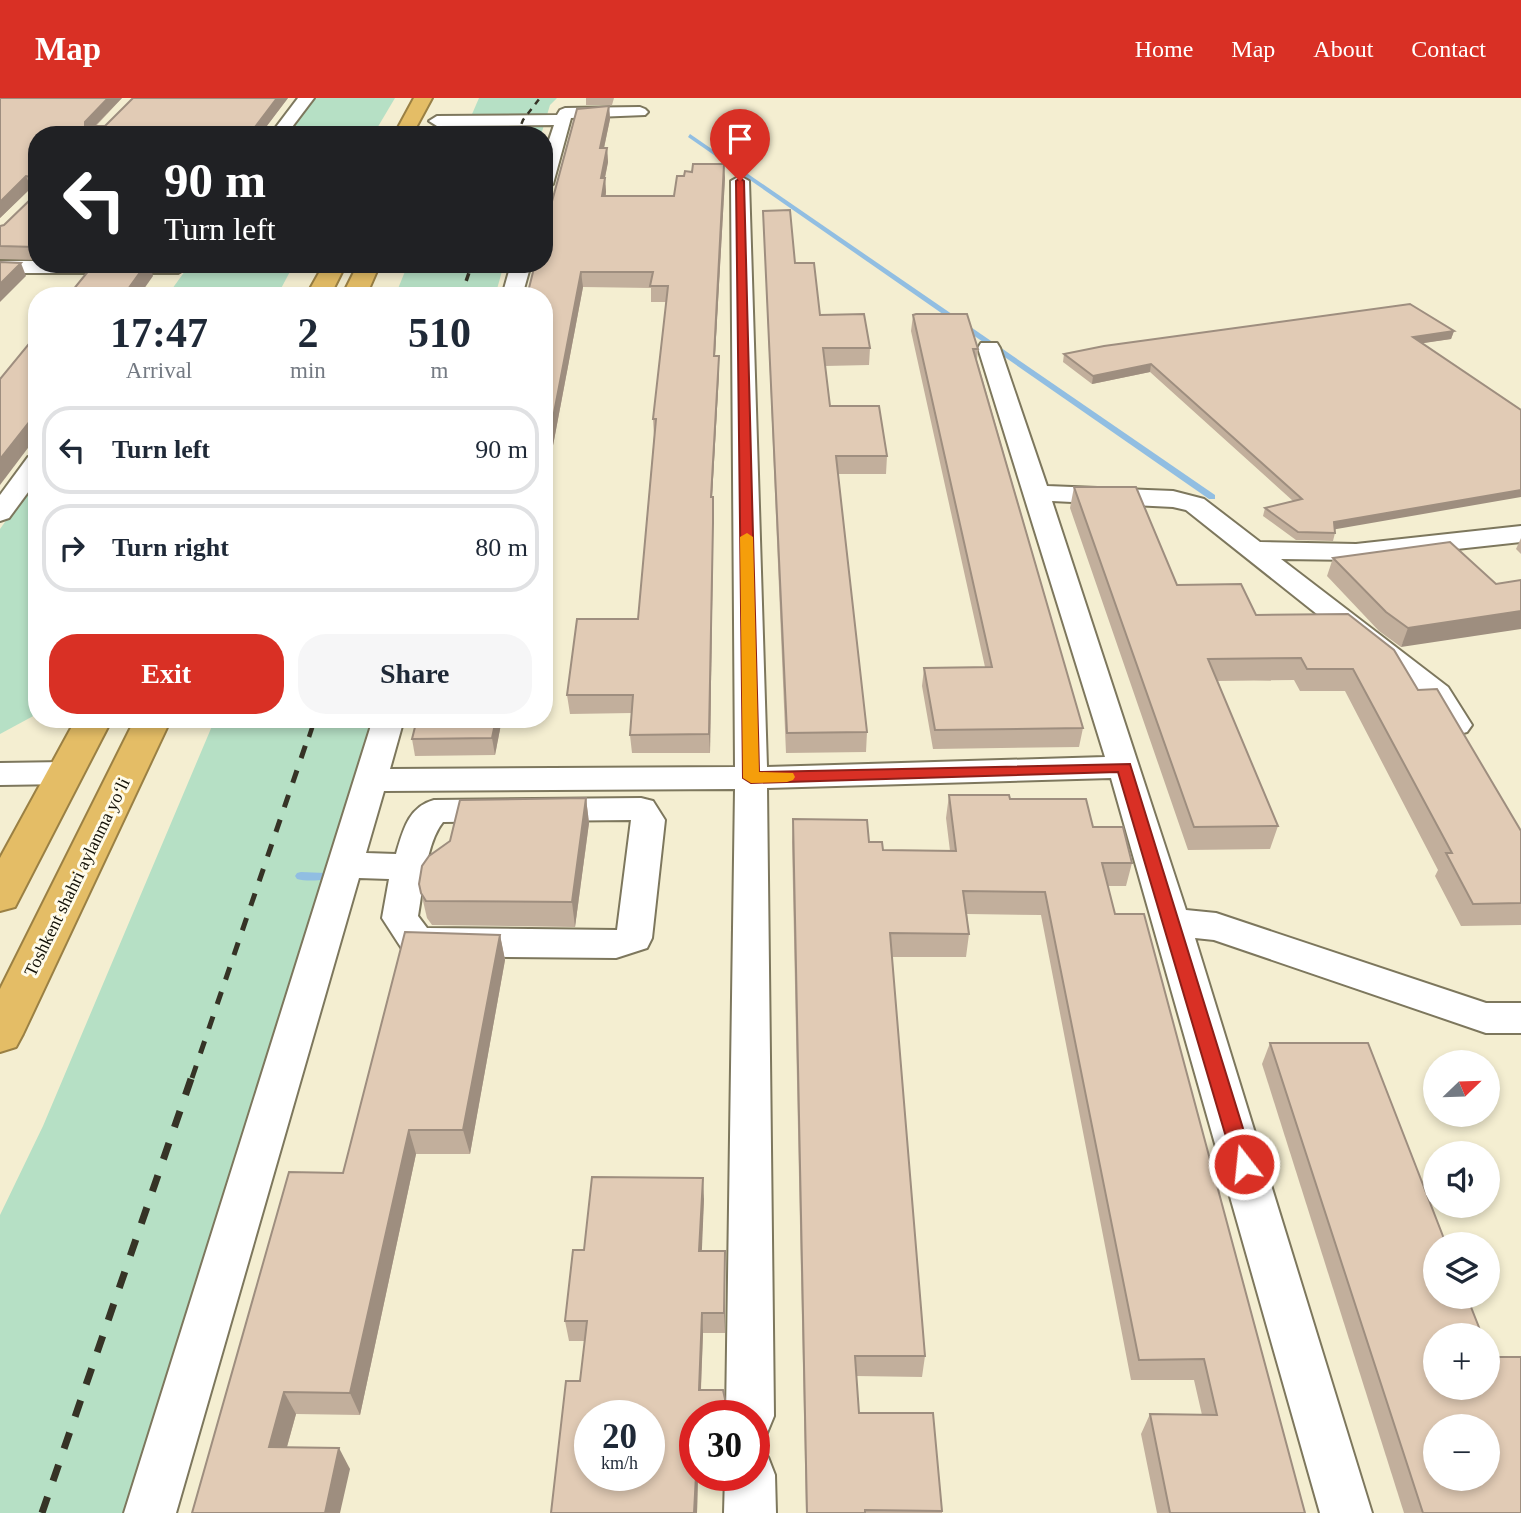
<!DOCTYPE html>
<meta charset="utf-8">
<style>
body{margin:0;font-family:Georgia,serif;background:#f6f6f7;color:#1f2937;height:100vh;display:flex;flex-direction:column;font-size:26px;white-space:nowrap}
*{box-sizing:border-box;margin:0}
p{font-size:23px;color:#747a83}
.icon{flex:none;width:38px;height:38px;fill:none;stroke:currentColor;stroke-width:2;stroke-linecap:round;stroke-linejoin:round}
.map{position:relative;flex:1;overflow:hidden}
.sheet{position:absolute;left:28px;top:189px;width:525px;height:441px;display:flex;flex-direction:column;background:#fff;border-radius:28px;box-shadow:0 4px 10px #0003}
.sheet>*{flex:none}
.banner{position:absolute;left:28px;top:28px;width:525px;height:147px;border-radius:28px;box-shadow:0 4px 10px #0003;background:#202124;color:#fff;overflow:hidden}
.needle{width:46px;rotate:67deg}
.tools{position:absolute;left:1423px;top:952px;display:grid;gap:14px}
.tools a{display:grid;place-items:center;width:77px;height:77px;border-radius:50%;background:#fff;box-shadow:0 4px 10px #0003;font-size:35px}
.speed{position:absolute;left:574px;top:1302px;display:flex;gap:14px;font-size:35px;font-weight:700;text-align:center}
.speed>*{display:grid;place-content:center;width:91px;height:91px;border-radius:50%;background:#fff;box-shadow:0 4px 10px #0003;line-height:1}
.speed small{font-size:18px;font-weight:400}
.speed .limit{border:10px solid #d22;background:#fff;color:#111}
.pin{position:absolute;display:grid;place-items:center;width:60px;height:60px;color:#fff;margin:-72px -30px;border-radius:50% 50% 50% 0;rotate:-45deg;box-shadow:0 0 7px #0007}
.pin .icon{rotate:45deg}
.me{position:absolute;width:77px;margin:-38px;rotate:344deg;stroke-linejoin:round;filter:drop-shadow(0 0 5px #0008)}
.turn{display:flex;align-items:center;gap:24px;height:147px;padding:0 21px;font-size:32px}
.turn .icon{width:91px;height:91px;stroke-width:2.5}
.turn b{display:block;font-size:49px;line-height:60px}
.eta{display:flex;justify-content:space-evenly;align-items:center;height:119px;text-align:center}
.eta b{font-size:42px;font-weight:700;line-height:49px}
.action{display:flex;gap:14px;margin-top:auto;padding:14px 21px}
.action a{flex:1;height:80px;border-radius:28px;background:#d93025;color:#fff;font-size:28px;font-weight:700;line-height:80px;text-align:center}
.action a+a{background:#f6f6f7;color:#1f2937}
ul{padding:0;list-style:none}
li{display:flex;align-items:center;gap:21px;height:88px;margin:0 14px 10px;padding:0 7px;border:4px solid #e0e1e3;border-radius:28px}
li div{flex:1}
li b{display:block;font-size:26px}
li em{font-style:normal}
header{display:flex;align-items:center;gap:42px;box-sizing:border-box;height:98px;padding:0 35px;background:#d93025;color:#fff}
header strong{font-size:33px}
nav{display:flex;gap:38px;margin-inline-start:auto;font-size:24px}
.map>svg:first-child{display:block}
.green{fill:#b6e0c5}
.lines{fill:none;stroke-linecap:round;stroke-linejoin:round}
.stream{fill:#91bee2;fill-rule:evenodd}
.minor-casing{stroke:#7d775d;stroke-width:4}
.highway-casing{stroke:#9a8044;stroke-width:4}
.minor{fill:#fff;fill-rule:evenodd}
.highway{fill:#e4bd66;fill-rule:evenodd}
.rail-far4{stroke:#363326;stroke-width:2.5;stroke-dasharray:6 6;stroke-linecap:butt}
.rail-far3{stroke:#363326;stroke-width:3.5;stroke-dasharray:8 8;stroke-linecap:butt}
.rail-far2{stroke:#363326;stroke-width:4.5;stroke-dasharray:10 10;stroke-linecap:butt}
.rail-far1{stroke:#363326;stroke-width:5;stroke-dasharray:13 13;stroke-linecap:butt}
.rail{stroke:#363326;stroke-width:7;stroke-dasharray:17 17;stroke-linecap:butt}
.wall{fill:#c2af9c}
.shaded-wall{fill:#9e8e7f}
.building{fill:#e1cbb5;stroke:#9e8e7f;stroke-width:2;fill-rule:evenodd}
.route{fill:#d93025;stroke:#8d1f18;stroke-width:2}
.slow{fill:#f59e0b}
.labels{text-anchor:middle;stroke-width:6;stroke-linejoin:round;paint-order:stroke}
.street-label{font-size:18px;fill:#121006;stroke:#fffbea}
</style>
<header>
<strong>Map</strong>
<nav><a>Home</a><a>Map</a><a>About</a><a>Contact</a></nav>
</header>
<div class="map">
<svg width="1521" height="1415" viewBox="0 0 1521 1415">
<rect width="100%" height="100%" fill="#f4eed1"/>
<g class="green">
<polygon points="309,0 395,0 373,37 283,37"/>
<polygon points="479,0 557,0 550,7 541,37 463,37"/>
<polygon points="190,166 294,166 277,198 167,198"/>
<polygon points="408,166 504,166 495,198 395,198"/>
<polygon points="37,379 37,616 0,636 0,431"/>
<polygon points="215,621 375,621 129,1415 0,1415 0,1117 43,1028"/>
</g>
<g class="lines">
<g class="stream">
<polygon points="690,36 1215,397 1215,401 1209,401 688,39"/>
<path d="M301,774L325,775L327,778L325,781C317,783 305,783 297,781L295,778L297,775Z"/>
</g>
<g class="minor-casing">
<g id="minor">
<polygon points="298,0 314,0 286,37 270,37"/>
<polygon points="640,9 645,11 648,14 645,17 571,20 553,86 544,91 544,57 554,27 437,28 429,23 437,18 557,17 560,12 565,10"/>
<path d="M740,78L749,83L767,669L1105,659L978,250L981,245H997L1000,250L1047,388L1173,393L1204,401L1260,444L1356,446L1521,428V444L1356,462L1281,461L1448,589L1472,627L1467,634L1456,637L1445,634L1425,602L1186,412L1173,409L1052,403L1186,812L1216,815L1486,905H1521V935H1486L1214,842L1195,840L1372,1415H1320L1111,680L767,690L774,1318L767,1335L754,1341V1318H726L735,691L384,693L366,755L396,756C403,733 408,709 434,702L641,700L653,703L665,722L652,840L647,850L616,860L417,858L404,854L382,820L389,781L359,780L176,1415H124L373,621H404L390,671L735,669L731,83ZM631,722L617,832L427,830L418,818C423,791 426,745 443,724Z"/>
<polygon points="0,163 37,163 37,166 186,166 188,169 178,175 0,175"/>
<polygon points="511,166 531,166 522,198 502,198"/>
<polygon points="37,357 37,382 9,420 0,423 0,397 28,359"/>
<polygon points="65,664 76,667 81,675 76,683 65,686 0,687 0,665"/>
<polygon points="754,1354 768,1359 775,1377 776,1415 724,1415 725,1377 754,1377"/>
</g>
</g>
<g class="highway-casing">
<g id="highway">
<polygon points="414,0 432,0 412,37 394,37"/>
<polygon points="324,166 346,166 330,198 306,198"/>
<polygon points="358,166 380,166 366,198 342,198"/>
<polygon points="76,621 112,621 15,809 0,813 0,760"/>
<polygon points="135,621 171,621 23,936 16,949 0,954 0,891"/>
</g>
</g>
<use href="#minor" class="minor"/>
<use href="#highway" class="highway"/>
<polyline class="rail-far4" points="517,37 523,22 540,0"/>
<polyline class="rail-far3" points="461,198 472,166"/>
<polyline class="rail-far2" points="309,639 315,621"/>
<polyline class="rail-far1" points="192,980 309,637"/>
<polyline class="rail" points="42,1415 192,978"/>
</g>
<g class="wall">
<polygon points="0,0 122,0 96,28 105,28 288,0 260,37 37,37 37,162 0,161 0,128 4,127 35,97 35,91 31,90 0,120"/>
<polygon points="586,0 614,0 612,7 586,7"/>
<polygon points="609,8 610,21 604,50 607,50 608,64 605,80 606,94 606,98 674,98 725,80 715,258 719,258 719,275 712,399 713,443 710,655 632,655 630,637 632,615 570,616 567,597 638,521 654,338 653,321 666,204 651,204 651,190 583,189 544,395 544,198"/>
<polygon points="763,113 795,165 820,217 870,250 869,267 825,268 830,308 887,358 886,376 838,376 867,634 866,654 786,655"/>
<polygon points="913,217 978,251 977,262 1083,630 1079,649 933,651 922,588 924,570 985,569 911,233"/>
<polygon points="1454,233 1451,241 1422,245 1335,432 1335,435 1333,443 1296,442 1263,418 1265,410 1293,403 1150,274 1092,286 1063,264 1064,256"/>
<polygon points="1074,389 1177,487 1256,517 1418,592 1521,733 1521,827 1461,828 1435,778 1438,772 1345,593 1300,593 1294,582 1217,583 1278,728 1270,751 1188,752 1070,410"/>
<polygon points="1521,440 1521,456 1516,451"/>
<polygon points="1450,444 1401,549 1379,533 1327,478 1333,460"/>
<polygon points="417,621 502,621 495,657 415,658 412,641"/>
<polygon points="949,697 1010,701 1093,729 1132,765 1126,788 1108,788 1115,816 1305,1415 1157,1415 1141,1336 1150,1316 1202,1317 1194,1282 1131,1282 1041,817 967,816 969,836 966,859 892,859 925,1258 922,1279 856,1278 859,1315 942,1413 942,1415 806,1415 792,744 793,721 869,744 883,752 950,753 946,720"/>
<polygon points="586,700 589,725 575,829 432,827 427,820 419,786"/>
<polygon points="500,837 505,862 470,1056 416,1056 360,1317 296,1316 287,1349 350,1371 192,1415 343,1075"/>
<polygon points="1270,945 1490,1259 1521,1415 1404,1415 1262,966"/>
<polygon points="704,1101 701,1153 725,1174 725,1235 703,1235 701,1292 725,1301 726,1318 695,1318 695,1377 698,1377 697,1415 551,1415 580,1283 585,1243 569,1243 565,1223 584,1152"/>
</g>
<g class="shaded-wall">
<polygon points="108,0 122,0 88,35 85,28 85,24"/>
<polygon points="277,0 288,0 260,37 249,37"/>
<polygon points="609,8 610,21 601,64 600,50"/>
<polygon points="607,50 608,64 602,94 601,80"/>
<polygon points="724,66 725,80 714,275 714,258"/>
<polygon points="26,78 31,90 0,120 0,104"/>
<polygon points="605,80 606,94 603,112 602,98"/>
<polygon points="21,165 26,178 0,204 0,186"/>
<polygon points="146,166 150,166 153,178 139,198 123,198"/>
<polygon points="581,174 583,189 544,395 544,367"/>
<polygon points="1454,233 1451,241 1411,247 1413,239"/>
<polygon points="719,258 719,275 711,417 711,399"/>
<polygon points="1151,266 1150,274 1092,286 1093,278"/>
<polygon points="37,314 37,338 0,387 0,361"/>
<polygon points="1521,392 1521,399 1331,432 1334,424"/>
<polygon points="713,399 713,443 710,655 709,636"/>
<polygon points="1521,513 1521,531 1401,549 1408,530"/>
<polygon points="496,621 502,621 495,657 492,640"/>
<polygon points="586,700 589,725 575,829 572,804"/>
<polygon points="500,837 505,862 470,1056 463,1032"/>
<polygon points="409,1032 416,1056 360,1317 350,1295"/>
<polygon points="703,1080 704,1101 701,1174 699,1153"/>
<polygon points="725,1153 725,1235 724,1215"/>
<polygon points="702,1215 703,1235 700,1311 699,1292"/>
<polygon points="284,1294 296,1316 281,1370 269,1349"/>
<polygon points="339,1350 350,1371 340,1415 325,1415"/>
<polygon points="696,1377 698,1377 697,1415 694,1415"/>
</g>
<g class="building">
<polygon points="0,0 108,0 85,24 85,28 105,28 133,0 277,0 249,37 37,37 37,147 35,149 0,148 0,128 4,127 35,97 36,80 26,78 0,104"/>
<polygon points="609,8 600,50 607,50 601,80 605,80 602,98 674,98 677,78 684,78 685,73 692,74 693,66 724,66 714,258 719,258 711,399 713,399 713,425 709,636 630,637 633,597 567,597 577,521 638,521 656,321 653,321 668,188 650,188 653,174 581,174 544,367 544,198 527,198 535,166 544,166 544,133 577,11"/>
<polygon points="790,112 795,165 814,165 820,217 864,216 870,250 823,250 830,308 879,308 887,358 836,358 867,634 787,635 763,113"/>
<polygon points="0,164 21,165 0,186"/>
<polygon points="94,166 146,166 123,198 68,198"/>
<polygon points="1410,206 1454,233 1413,239 1521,312 1521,392 1334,424 1335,435 1298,434 1265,410 1302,401 1151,266 1093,278 1064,256 1104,248"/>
<polygon points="916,216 967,216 978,251 973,251 1083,630 935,632 924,570 992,569 913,217"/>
<polygon points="37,236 37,314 0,361 0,281"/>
<polygon points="1074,389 1136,389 1177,487 1241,486 1256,517 1348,516 1394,552 1418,592 1437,591 1521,733 1521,805 1473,806 1446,755 1452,755 1353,571 1307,571 1301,560 1208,561 1278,728 1194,729"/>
<polygon points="1450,444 1496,486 1521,482 1521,513 1408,530 1386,514 1333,460"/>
<polygon points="417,621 496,621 492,640 412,641"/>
<polygon points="949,697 1009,697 1010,701 1086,701 1093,729 1123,729 1132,765 1102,765 1115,816 1144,816 1305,1415 1170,1415 1150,1316 1217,1317 1204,1261 1139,1262 1045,794 963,793 969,836 890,835 925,1258 855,1258 859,1315 933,1315 942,1413 865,1412 865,1415 807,1415 793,721 867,722 869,744 882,744 883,752 956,753"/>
<polygon points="586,700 572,804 426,803 421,795 419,786 422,768 429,758 450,743 460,702"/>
<polygon points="405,834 500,837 463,1032 409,1032 350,1295 284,1294 269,1349 339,1350 325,1415 192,1415 289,1074 343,1075"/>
<path d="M1270,945H1368L1446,1146H1435V1199H1467L1482,1237H1435V1290H1488V1252L1490,1259H1521V1415H1423ZM1435,1328H1488V1381H1435Z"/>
<path d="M592,1079L703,1080L699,1153H725L724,1215H702L699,1292H723L725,1301V1318H695V1377H696L694,1415H551L566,1283H580L587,1223H565L573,1152H584ZM590,1318H649V1377H590Z"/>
</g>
<polygon class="route" points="740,80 744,83 759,674 1130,666 1254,1066 1251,1072 1244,1075 1237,1072 1234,1066 1118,674 751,685 743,680 736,83"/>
<polygon class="slow" points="747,435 753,439 759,674 793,675 795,679 793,682 787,684 751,685 743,680 740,439"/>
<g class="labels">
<g class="street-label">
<text transform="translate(77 779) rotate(-64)" y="6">Toshkent shahri aylanma yoʻli</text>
</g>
</g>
</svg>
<div class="tools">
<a><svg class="needle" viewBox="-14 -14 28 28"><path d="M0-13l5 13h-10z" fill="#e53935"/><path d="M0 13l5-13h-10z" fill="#747a83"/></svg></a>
<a><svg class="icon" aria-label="sound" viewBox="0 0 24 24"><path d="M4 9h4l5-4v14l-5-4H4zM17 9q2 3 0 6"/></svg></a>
<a><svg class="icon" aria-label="layers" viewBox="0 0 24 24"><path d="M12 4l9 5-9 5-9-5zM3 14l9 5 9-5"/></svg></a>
<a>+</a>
<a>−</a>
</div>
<div class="speed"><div>20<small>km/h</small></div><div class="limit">30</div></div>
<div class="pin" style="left:740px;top:83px;background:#d93025"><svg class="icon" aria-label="arrive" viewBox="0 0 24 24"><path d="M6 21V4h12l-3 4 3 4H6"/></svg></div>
<svg class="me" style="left:1244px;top:1066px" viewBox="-20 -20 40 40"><circle r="17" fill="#d93025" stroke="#fff" stroke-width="3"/><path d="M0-11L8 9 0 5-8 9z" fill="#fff"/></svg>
<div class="banner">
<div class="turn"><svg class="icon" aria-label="left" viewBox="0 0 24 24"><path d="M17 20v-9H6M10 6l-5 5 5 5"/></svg><div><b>90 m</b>Turn left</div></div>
</div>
<section class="sheet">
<div class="eta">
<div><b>17:47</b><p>Arrival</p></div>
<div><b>2</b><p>min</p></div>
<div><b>510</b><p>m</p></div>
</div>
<ul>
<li><svg class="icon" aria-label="left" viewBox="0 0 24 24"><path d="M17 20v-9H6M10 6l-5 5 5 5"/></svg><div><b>Turn left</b></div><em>90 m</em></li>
<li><svg class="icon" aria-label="right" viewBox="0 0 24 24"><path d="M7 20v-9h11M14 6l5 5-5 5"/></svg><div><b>Turn right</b></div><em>80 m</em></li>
</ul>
<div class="action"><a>Exit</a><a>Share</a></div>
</section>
</div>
